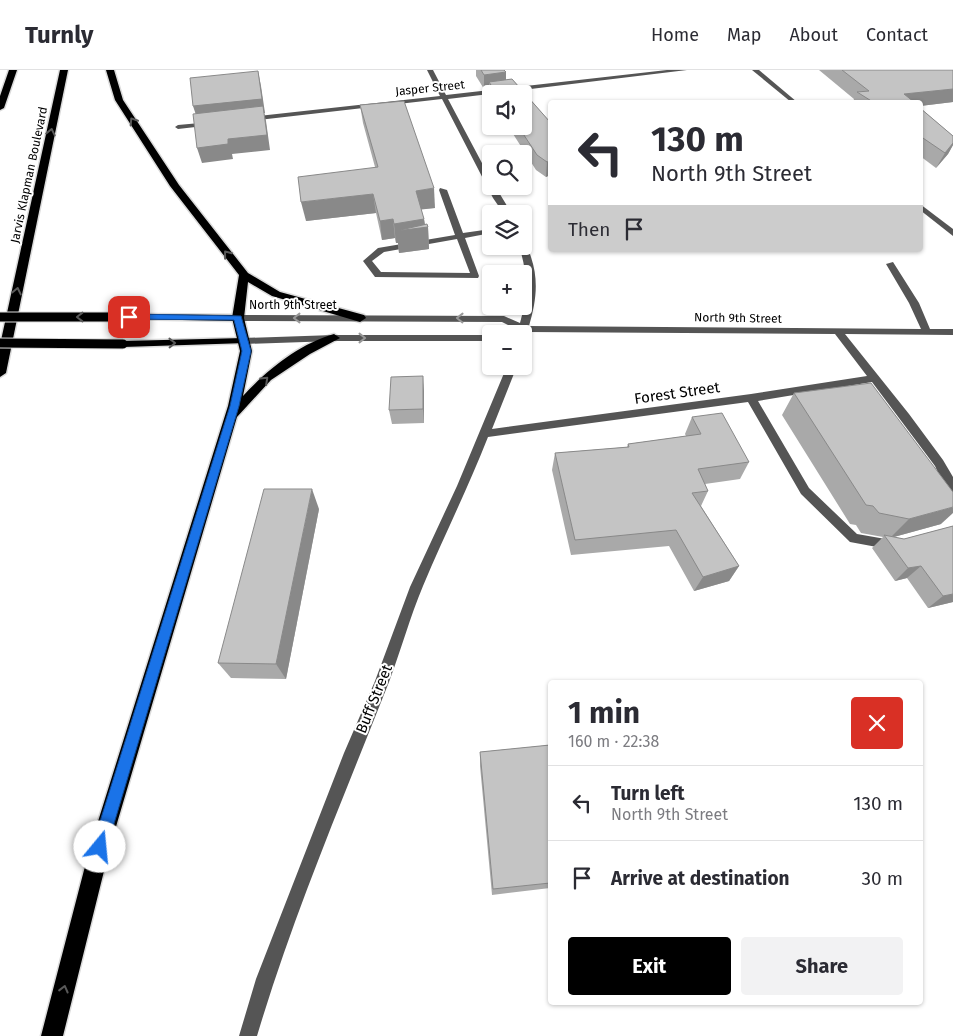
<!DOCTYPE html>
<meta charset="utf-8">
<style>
body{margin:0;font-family:"Fira Sans",sans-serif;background:#f2f2f3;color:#2b2b33;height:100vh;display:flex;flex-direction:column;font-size:19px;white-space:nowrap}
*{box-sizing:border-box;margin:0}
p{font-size:16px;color:#7c7c81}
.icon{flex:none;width:28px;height:28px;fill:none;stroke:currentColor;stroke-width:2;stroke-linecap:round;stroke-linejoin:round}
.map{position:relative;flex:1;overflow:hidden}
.sheet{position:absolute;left:548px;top:610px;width:375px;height:325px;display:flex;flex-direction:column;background:#fff;border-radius:5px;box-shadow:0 1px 4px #0004}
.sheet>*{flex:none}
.hud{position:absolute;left:548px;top:30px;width:375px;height:152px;border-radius:5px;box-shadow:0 1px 4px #0004;background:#fff;color:#2b2b33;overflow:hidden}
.fabs{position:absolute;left:482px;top:15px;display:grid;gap:10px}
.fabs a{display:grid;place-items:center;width:50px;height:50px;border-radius:5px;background:#fff;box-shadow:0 1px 4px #0004;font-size:25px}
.pin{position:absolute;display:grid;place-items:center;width:42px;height:42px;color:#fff;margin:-21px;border-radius:10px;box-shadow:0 2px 8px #0006}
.me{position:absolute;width:55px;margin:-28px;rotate:17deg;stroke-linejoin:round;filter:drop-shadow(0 0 4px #0008)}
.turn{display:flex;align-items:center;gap:18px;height:105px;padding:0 20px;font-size:22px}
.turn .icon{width:65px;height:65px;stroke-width:2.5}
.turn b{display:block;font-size:35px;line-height:42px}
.then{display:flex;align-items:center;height:48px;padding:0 20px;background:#0003;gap:10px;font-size:19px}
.round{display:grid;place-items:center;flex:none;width:52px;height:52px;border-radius:5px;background:#f2f2f3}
.summary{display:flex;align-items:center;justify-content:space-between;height:85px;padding:0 20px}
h1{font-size:30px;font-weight:700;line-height:38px}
.primary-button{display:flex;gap:10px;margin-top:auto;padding:10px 20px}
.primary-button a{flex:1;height:58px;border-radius:5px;background:#000;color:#fff;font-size:20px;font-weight:700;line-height:58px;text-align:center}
.primary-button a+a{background:#f2f2f3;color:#2b2b33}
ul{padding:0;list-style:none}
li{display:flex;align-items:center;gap:15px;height:75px;padding:0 20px;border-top:1px solid #e1e1e2}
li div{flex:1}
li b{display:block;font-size:19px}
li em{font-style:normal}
header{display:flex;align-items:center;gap:30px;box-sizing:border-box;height:70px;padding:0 25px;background:#fff;border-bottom:1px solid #e1e1e2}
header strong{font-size:24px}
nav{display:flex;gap:28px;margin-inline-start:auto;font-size:18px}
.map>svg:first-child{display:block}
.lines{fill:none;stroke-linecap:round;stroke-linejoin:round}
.major-casing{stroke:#dbdbdb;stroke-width:3}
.highway-casing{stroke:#dbdbdb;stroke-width:3}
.minor{fill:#555;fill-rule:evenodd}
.major{fill:#000;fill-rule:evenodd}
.highway{fill:#000;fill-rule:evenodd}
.major-bridge-casing{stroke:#dbdbdb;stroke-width:11;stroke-linecap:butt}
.major-bridge{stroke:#000;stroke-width:9}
.wall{fill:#a9a9a9}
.shaded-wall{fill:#898989}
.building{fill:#c4c4c4;stroke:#898989}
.oneway{stroke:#595959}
.oneway2{stroke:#999}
.route{fill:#1a73e8;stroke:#114b97}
.labels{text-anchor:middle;stroke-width:4;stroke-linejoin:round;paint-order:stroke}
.far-street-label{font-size:12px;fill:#000;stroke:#fff}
.street-label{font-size:15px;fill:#000;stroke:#fff}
</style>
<header>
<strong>Turnly</strong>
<nav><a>Home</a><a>Map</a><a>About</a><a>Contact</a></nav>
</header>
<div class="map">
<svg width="953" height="966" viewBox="0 0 953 966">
<rect width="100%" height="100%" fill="#fff"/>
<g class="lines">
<g class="major-casing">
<g id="major">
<polygon points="129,244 238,245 243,248 238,251 126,249 124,247"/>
<polygon points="244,268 247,269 247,273 123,277 118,274 123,271"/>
</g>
</g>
<g class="highway-casing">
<g id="highway">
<polygon points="9,0 17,0 4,38 0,40 0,26"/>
<polygon points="60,0 68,0 6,303 0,307 0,275"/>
<path d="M106,0H114L123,30L179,115L248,203L280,222L364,245L366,248L360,252L272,226L248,212L244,248L252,281L243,326C267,300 299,274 334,264L340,268L310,284L271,310L237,347L110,777L63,966H41L90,777L228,336L240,281L232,248L239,205L170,116L115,30Z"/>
</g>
</g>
<g class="minor">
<polygon points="427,0 433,0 446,25 667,0 687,0 448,29 491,110 491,116 495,116 512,144 504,144 493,128 442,29 250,51 247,49 250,47 440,26"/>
<polygon points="752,0 759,0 797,32 791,32"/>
<polygon points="211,52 214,54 213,55 178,59 175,57 178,55"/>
<path d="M440,118L447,120L463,163L491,159V163L465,168L479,206L478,208L375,207L363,191L378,178L455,165L439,120ZM457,169L470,203L381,202L372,191L384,182Z"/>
<polygon points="920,134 953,159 953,166 920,140"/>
<path d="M524,174C528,176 529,181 531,187C539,211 536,232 529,256L921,259L909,233L886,194L893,192L919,233L930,259H953V265L845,264L909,344L943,390L953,407V428L949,426L935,396L872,312L758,331L809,418L857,464L897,471L899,475L897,479L893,480L850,472L801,424L748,332L488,367C468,418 444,466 423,516C410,547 401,580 389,612C343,729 293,845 257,966H239L256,909L344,683L375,611L410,517L457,416L507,296H517L492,359L751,324L867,306L835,264L527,262L524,267V264H517L518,260L502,252L238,251L233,248L238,245L504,246L520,253C528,225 528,204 519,176H524Z"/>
<polygon points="334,265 491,265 491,271 334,271 244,274 239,271 244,268"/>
</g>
<use href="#major" class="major"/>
<use href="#highway" class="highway"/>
<g class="major-bridge-casing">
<g id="major-bridge">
<polyline points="0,247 129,247"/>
<polyline points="0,273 123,274"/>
</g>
</g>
<use href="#major-bridge" class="major-bridge"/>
</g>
<g class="wall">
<polygon points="476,0 504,0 506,2 506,10 512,9 550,52 550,105 546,107 536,100 508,56 524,56 524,24 491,24 491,30 489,26 489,18 484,19 476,6"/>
<polygon points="819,0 953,0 953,32 920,36 920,32 853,32 854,29"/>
<polygon points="360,35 435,138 421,139 424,149 425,154 428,157 429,179 399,183 398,173 396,173 395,168 382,170 376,143 306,151 375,97 363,53"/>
<polygon points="920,38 953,66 953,75 948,84 936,98 920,86"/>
<polygon points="424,321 424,353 392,354 389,340"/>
<polygon points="794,323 941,454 894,467 904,469 953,456 953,532 928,538 907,508 895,511 872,478 883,467 861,463 856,455 850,454 782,345"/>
<polygon points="692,347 749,392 740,409 705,414 708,421 701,436 739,496 729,511 694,521 669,476 571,485 552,400 555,383 627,377 628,374 686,366 685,364"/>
<polygon points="319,439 286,609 231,608 218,593"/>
<polygon points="550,675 550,818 492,825 480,696 480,682"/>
</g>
<g class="shaded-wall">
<polygon points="258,1 261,16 265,43 264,43 266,51 270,80 232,84 233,89 202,93 197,78 228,69 198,51 193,36"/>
<polygon points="506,2 506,16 489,12 489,18 484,19 484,5"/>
<polygon points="953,19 953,32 920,36 920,32 900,32 904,24"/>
<polygon points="953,73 953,75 948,84 936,98 945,83"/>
<polygon points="550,91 550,105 546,107 547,92"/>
<polygon points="434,118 435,138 417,140 416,121"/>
<polygon points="373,124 376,143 306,151 301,132"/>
<polygon points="393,149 395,168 382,170 380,151"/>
<polygon points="424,149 425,157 428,157 429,179 399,183 398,173 396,173 394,154"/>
<polygon points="423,306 424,321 424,353 423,339"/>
<polygon points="312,419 319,439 286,609 276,594"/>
<polygon points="953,437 953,443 941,454 890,468 909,449"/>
<polygon points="739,496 729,511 694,521 703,507"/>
<polygon points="921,496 907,508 895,511 908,498"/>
<polygon points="953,524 953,532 928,538 943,526"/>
</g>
<g class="building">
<polygon points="481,0 504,0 506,2 484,5"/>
<polygon points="842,0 953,0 953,19 904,24 914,32 873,32 857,22 869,21"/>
<polygon points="258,1 262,29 193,36 190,8"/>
<polygon points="512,9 550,52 550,91 547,92 537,85 518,56 524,56 524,24 497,24 489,12"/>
<polygon points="404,31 434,118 416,121 424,149 394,154 393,149 380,151 373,124 301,132 298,107 378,97 360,35"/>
<polygon points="263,36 267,65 228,69 228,74 197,78 193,44"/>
<polygon points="920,38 953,66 953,73 945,83 920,66"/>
<polygon points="427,154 428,157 396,161"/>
<polygon points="423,306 423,339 389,340 391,307"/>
<polygon points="871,313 953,422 953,437 909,449 879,443 873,436 866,435 794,323"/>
<polygon points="722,343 749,392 698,399 708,421 692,423 739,496 703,507 676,460 575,470 555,383 629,377 628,374 701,364 692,347"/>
<polygon points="264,419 312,419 276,594 218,593"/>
<polygon points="953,456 953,524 943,526 921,496 908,498 884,465 904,469"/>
<polygon points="550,675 550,813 493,819 480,682"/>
</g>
<defs><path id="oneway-chevron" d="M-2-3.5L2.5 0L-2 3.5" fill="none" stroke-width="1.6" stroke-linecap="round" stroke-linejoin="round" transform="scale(1.25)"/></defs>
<g class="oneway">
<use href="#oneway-chevron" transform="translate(133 51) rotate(-123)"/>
<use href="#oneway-chevron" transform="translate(51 62) rotate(-78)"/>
<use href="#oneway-chevron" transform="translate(227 184) rotate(-128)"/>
<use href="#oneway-chevron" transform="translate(17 221) rotate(-78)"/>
<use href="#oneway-chevron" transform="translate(80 247) rotate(180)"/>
<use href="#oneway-chevron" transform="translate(172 273) rotate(-1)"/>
<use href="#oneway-chevron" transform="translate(265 310) rotate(-43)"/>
<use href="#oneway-chevron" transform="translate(64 919) rotate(-76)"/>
</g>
<g class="oneway2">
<use href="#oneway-chevron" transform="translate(297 248) rotate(-180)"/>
<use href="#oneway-chevron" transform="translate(460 248) rotate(-179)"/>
<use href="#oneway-chevron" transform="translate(362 268)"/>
</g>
<polygon class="route" points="129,244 241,246 251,281 239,336 107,777 105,783 100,785 95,783 92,777 230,336 242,281 234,250 126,249 126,245"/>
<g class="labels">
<g class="far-street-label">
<text transform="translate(430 18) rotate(-6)" y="4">Jasper Street</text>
<text transform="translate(29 105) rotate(-78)" y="4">Jarvis Klapman Boulevard</text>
<text x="293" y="239">North 9th Street</text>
<text transform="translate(738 248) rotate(1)" y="4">North 9th Street</text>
</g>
<g class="street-label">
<text transform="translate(677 323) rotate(-8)" y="5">Forest Street</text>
<text transform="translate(374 629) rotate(-68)" y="5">Buff Street</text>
</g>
</g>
</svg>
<div class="fabs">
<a><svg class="icon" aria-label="sound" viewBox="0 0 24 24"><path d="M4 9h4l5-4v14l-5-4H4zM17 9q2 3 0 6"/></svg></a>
<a><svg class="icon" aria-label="search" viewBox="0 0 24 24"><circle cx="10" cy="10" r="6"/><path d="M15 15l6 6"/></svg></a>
<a><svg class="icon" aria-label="layers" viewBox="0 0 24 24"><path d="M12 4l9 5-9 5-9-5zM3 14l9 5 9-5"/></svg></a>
<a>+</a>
<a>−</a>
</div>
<div class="pin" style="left:129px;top:247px;background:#d93025"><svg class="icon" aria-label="arrive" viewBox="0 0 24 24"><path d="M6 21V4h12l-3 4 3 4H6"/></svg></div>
<svg class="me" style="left:100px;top:777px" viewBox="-20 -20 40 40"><circle r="19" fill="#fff"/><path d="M0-13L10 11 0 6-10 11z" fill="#1a73e8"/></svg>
<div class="hud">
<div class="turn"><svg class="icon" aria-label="left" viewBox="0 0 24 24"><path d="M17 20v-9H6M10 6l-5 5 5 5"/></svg><div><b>130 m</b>North 9th Street</div></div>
<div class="then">Then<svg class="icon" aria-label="arrive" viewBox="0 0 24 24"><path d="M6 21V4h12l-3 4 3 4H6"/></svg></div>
</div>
<section class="sheet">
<div class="summary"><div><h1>1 min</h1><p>160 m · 22:38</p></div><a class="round" style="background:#d93025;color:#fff"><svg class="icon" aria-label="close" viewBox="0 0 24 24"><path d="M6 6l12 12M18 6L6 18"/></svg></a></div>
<ul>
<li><svg class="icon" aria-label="left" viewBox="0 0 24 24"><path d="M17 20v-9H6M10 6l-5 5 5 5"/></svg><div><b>Turn left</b><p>North 9th Street</p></div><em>130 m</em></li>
<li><svg class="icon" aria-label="arrive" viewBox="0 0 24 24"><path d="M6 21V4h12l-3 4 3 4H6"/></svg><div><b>Arrive at destination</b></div><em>30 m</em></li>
</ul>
<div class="primary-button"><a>Exit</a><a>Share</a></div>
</section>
</div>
